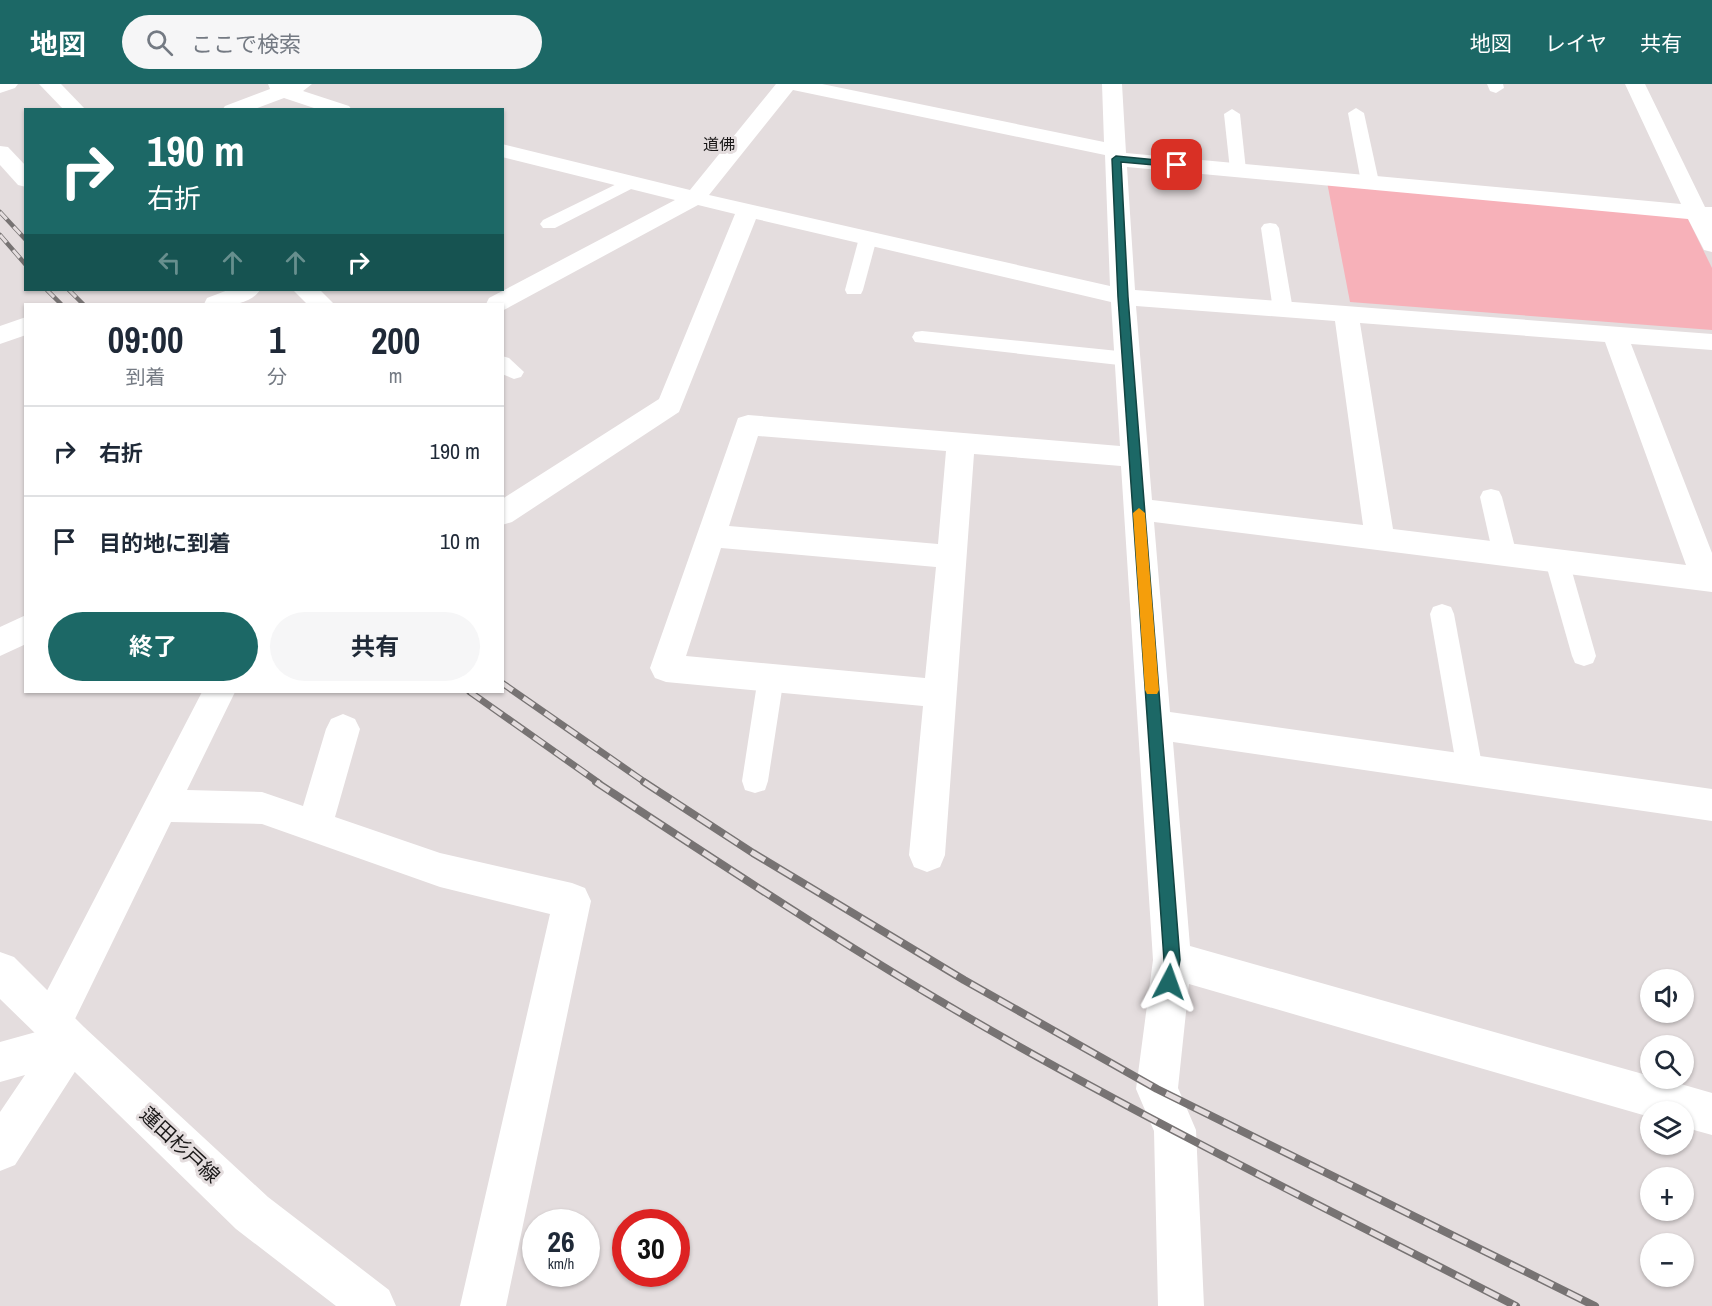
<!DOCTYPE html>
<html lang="ja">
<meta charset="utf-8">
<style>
body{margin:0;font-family:"Archivo Narrow","Noto Sans JP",sans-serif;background:#f6f6f7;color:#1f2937;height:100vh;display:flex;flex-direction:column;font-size:22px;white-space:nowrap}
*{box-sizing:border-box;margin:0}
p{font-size:20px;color:#747a83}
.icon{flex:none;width:33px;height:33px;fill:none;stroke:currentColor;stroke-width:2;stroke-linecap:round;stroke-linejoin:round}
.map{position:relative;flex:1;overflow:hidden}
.details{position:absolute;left:24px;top:219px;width:480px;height:390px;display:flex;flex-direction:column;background:#fff;border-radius:0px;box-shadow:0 2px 4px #0004}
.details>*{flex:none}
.guide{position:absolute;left:24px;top:24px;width:480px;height:183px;border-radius:0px;box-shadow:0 2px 4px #0004;background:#1c6866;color:#fff;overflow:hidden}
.tools{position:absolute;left:1640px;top:885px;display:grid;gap:12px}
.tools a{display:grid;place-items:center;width:54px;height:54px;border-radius:50%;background:#fff;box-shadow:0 2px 4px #0004;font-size:30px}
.speed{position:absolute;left:522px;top:1125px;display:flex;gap:12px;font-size:30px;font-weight:700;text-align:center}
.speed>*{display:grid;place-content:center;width:78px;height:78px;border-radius:50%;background:#fff;box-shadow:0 2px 4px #0004;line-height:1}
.speed small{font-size:15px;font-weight:400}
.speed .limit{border:9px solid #d22;background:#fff;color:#111}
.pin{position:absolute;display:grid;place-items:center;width:51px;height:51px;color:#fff;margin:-26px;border-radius:12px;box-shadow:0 3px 9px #0006}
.me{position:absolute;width:66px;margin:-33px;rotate:4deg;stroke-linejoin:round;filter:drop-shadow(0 0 4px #0008)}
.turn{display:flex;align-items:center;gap:21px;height:126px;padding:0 24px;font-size:27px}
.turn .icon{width:78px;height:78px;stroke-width:2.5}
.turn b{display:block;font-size:42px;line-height:51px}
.lanes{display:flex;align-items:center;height:57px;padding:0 24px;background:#0003;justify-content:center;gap:30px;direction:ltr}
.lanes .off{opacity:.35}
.eta{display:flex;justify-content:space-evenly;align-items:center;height:102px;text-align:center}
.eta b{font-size:36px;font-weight:700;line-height:42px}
.action{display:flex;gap:12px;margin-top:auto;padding:12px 24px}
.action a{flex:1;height:69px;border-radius:36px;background:#1c6866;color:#fff;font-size:24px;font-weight:700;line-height:69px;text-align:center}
.action a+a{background:#f6f6f7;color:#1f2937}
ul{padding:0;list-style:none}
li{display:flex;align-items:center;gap:18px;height:90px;padding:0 24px;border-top:2px solid #e0e1e3}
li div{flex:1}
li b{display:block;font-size:22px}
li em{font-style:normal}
header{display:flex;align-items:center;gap:36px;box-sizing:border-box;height:84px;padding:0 30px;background:#1c6866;color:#fff}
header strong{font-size:28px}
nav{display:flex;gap:33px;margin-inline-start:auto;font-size:21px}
.search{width:420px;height:54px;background:#f6f6f7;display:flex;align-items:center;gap:15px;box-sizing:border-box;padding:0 21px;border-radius:33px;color:#747a83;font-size:22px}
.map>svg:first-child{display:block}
.green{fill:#f7b1b9}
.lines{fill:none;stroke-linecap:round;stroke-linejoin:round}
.lane{fill:#fff;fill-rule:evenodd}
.street{fill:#fff;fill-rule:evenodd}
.secondary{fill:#fff;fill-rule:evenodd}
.rail-far2-casing{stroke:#777373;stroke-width:4.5}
.rail-far1-casing{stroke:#777373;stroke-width:7}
.rail-casing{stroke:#777373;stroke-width:8}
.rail-far2{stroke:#e4ddde;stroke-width:3;stroke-dasharray:10;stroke-linecap:butt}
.rail-far1{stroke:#e4ddde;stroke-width:4.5;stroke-dasharray:13;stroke-linecap:butt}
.rail{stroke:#e4ddde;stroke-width:5;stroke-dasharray:16;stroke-linecap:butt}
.route{fill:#1c6866;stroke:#124442;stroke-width:1.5}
.slow{fill:#f59e0b}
.labels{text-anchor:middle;stroke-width:6;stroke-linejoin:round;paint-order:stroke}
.far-quarter-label{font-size:16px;fill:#1a1818;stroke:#e4ddde}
.near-street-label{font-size:20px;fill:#1a1818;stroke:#e4ddde}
</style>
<header>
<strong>地図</strong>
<div class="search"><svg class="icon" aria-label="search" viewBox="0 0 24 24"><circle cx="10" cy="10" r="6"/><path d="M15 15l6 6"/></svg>ここで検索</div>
<nav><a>地図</a><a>レイヤ</a><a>共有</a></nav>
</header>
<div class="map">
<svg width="1712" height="1222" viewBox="0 0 1712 1222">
<rect width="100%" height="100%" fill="#e4ddde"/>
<polygon class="green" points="1327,98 1687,133 1712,184 1712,246 1350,218"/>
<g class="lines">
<g class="lane">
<polygon points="1487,0 1503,0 1504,4 1496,9 1490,7"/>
<polygon points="1356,24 1364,29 1379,98 1376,102 1364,102 1361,98 1348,29"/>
<polygon points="1232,25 1240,30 1246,86 1244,90 1232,90 1230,86 1224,30"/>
<polygon points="631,93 637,94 640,98 637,102 555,144 543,144 540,140 543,136"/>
<polygon points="1270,139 1276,140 1279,144 1293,226 1290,230 1283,232 1276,230 1273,226 1261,144 1264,140"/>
<polygon points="868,149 874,150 877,154 863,206 861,210 847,210 845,206 859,154 862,150"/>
<polygon points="922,247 1128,268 1135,270 1138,275 1135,280 1128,282 915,258 912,253 915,248"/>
<polygon points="502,272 509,274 524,288 521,293 514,295 502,290"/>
<polygon points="1491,405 1499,407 1502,413 1517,471 1513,477 1505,480 1497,477 1493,471 1480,413 1483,407"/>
<polygon points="1557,468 1565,471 1569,477 1596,572 1593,579 1584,582 1575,579 1572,572 1545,477 1549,471"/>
<polygon points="1442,520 1451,523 1454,530 1483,686 1479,694 1470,698 1461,694 1457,686 1430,530 1433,523"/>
<polygon points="771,582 780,585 784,593 768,697 765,706 755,709 745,706 742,697 758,593 762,585"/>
</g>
<g class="street">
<polygon points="0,0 18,0 15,4 0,9"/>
<polygon points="39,0 61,0 86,26 64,26"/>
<polygon points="268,0 312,0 303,7 349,22 352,26 320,26 284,14 252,26 222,26 225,22 270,5"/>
<path d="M776,0H822L1104,58L1102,0H1122L1126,69L1681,120L1625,0H1645L1705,123H1712V168L1704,166L1688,135L1127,83L1135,206L1712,250V266L1631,260L1712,469V508L1154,438L1170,628L1712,705V737L1173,658L1190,862L1650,992V994H1660L1712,1009V1051L1683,1043V1028H1650V1033L1189,900L1178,1004L1196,1046L1204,1222H1158L1154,1047L1136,1005L1153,876L1121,382L974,370L945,771L940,783L927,788L914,783L909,771L923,622L666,598L655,594L650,584L738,334L748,331L1120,362L1111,218L756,135L679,328L512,438L502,441V415L659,315L735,130L698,121L502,227V220H486L489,214L675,116L502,73V60L690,106ZM793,6L1105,71L1110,202L709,111ZM1136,222L1335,237L1363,441L1152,416ZM1360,239L1605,258L1686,481L1393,445ZM758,352L946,367L938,460L729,442ZM721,464L936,483L925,594L686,572Z"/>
<polygon points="0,62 8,63 26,82 26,103 18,101 0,81"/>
<path d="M228,206H260C249,223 221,222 204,220L207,214Z"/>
<polygon points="293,206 320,206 334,220 307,220"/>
<polygon points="26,233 26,251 0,260 0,242"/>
<polygon points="26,531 26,560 0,572 0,543"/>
<polygon points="202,608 235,608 187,706 262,708 303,722 326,645 331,635 343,630 355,635 360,645 335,733 440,769 572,799 585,804 591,817 506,1222 460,1222 550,830 440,803 262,740 171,738 73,939 85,944 91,958 85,972 15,1081 0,1087 0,1028 25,991 0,998 0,958 36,948 32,938 38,924"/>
</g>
<polygon class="secondary" points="0,868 14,873 85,944 268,1113 389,1206 396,1222 336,1222 236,1145 0,915"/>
<g class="rail-far2-casing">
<g id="rail-far2">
<polyline points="0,128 26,156"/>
<polyline points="0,151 26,181"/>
<polyline points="47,206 61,220"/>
<polyline points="69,206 83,220"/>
</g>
</g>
<g class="rail-far1-casing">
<g id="rail-far1">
<polyline points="502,599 646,699"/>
<polyline points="470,608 599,699"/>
</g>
</g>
<g class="rail-casing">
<g id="rail">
<path d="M596,698C733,788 869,878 1011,958C1176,1051 1347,1135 1516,1222"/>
<polyline points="644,698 753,769 964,896 1157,1005 1595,1222"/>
</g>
</g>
<use href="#rail-far2" class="rail-far2"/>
<use href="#rail-far1" class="rail-far1"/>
<use href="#rail" class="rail"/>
</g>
<polygon class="route" points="1116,72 1177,78 1181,81 1177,83 1121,78 1128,213 1180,876 1175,903 1169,906 1164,903 1161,898 1164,876 1118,213 1112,75"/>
<polygon class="slow" points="1139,424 1145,429 1159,606 1157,610 1147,610 1145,606 1133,429"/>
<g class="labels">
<g class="far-quarter-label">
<text x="719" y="66">道佛</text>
</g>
<g class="near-street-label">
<text transform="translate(180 1061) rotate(43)" y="7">蓮田杉戸線</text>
</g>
</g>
</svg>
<div class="tools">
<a><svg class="icon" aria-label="sound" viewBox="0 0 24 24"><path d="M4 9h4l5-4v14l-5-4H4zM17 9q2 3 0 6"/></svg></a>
<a><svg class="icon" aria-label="search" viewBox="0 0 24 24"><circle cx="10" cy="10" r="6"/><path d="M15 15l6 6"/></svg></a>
<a><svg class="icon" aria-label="layers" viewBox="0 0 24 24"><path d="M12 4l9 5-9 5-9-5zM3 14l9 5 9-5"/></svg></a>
<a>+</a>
<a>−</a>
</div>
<div class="speed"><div>26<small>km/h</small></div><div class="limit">30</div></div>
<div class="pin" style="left:1177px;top:81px;background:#d93025"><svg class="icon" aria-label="arrive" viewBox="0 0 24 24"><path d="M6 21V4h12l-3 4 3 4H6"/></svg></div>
<svg class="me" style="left:1169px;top:898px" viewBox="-20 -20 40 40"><path d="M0-17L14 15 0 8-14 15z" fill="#1c6866" stroke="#fff" stroke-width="4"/></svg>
<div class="guide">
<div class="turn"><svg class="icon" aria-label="right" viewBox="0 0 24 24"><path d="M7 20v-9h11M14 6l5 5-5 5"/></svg><div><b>190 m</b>右折</div></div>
<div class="lanes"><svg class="icon off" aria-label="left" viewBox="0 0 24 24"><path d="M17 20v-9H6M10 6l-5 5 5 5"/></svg><svg class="icon off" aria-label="ahead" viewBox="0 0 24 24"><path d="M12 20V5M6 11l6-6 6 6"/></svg><svg class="icon off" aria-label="ahead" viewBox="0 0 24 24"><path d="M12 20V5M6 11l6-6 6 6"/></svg><svg class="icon" aria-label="right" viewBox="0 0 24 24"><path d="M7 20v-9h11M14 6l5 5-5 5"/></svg></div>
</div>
<section class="details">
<div class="eta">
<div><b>09:00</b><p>到着</p></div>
<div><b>1</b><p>分</p></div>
<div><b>200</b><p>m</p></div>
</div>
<ul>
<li><svg class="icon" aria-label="right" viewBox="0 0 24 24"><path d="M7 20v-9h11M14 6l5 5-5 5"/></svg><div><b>右折</b></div><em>190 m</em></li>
<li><svg class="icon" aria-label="arrive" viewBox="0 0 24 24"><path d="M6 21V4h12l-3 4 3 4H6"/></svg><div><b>目的地に到着</b></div><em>10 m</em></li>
</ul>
<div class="action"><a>終了</a><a>共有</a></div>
</section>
</div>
